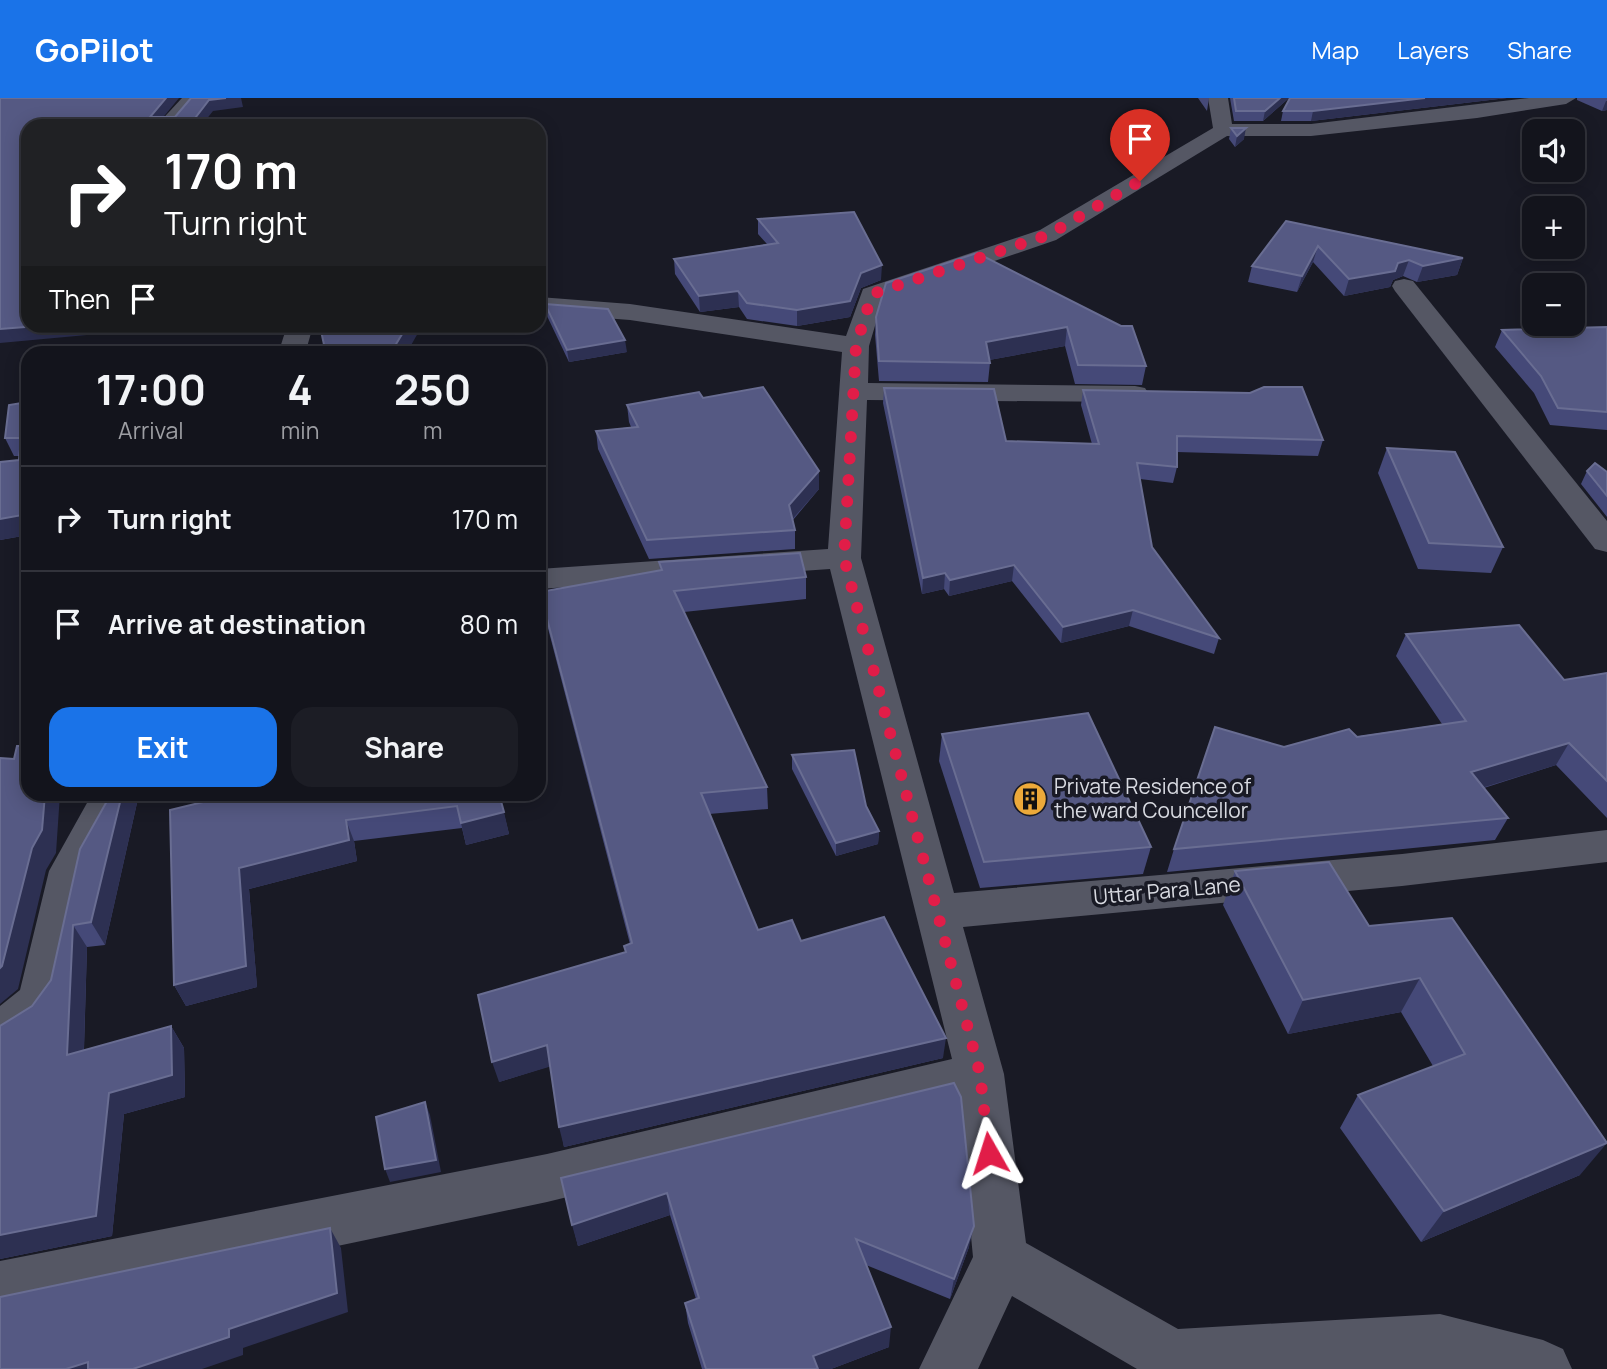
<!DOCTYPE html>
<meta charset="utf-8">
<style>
body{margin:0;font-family:Manrope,sans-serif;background:#1c1d25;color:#f1f3f6;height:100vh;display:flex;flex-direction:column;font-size:26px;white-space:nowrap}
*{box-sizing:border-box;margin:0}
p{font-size:23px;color:#9d9ea3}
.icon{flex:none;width:38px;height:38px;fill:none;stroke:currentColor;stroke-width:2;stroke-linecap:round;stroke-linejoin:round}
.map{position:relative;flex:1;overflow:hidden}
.sheet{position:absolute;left:21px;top:248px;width:525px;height:455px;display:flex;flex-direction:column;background:#13141c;border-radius:21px;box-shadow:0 4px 18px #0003,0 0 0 2px #32333b}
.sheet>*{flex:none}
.banner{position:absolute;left:21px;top:21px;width:525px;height:214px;border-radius:21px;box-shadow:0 4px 18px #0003,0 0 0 2px #32333b;background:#202124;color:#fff;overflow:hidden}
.fabs{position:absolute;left:1522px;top:21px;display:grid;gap:14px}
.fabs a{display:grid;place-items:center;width:63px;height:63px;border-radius:14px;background:#13141c;box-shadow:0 4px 18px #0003,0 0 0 2px #32333b;font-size:35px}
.pin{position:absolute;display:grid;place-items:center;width:60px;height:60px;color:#fff;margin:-72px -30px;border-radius:50% 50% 50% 0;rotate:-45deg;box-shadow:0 0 7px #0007}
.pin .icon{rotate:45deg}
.me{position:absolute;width:77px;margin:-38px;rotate:354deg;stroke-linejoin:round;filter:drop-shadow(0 0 5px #0008)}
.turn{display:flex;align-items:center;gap:24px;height:147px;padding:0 28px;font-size:32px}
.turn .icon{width:91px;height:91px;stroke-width:2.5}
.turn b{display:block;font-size:49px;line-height:60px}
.then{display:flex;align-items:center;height:66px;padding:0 28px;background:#0003;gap:14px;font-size:26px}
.eta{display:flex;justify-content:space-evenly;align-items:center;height:119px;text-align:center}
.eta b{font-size:42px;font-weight:700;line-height:49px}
.primary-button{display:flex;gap:14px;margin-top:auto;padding:14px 28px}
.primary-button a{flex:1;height:80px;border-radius:21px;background:#1a73e8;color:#fff;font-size:28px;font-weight:700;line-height:80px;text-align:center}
.primary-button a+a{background:#1c1d25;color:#f1f3f6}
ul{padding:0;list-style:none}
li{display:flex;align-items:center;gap:21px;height:105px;padding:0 28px;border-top:2px solid #32333b}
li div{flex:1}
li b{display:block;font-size:26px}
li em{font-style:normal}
header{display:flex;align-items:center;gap:42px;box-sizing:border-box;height:98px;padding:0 35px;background:#1a73e8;color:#fff}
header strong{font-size:33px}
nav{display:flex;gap:38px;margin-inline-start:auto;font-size:24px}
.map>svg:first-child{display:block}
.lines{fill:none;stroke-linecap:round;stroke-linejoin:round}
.minor{fill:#555764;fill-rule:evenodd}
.wall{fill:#454978}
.shaded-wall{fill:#2d3052}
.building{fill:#555983;stroke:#696d92;stroke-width:2}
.route{stroke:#e11d48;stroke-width:12;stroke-dasharray:0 21.6}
.labels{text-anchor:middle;stroke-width:7;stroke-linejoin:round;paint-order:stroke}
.poi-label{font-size:21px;fill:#d8dae1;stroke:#191a25;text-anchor:start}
.street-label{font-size:21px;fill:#d8dae1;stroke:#191a25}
</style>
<header>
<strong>GoPilot</strong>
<nav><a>Map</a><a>Layers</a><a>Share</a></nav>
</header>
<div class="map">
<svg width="1607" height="1271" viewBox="0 0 1607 1271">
<rect width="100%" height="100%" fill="#191a25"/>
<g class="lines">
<g class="minor">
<polygon points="182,0 203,0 177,28 156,28"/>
<polygon points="1208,0 1228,0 1232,26 1311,26 1529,0 1576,0 1566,6 1477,20 1311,38 1227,38 1056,142 883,201 869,248 868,285 1135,288 1145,290 1149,296 1145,302 1135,304 867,302 861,460 954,795 1402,756 1607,732 1607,764 1402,788 963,829 1004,976 1026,1145 1178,1231 1440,1216 1543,1242 1563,1251 1572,1271 1137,1271 1012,1198 978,1271 919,1271 973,1159 958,1003 547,1104 0,1219 0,1163 547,1056 952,961 830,471 539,491 539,471 828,451 842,254 630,222 539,215 539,199 630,206 846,238 863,191 1040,132 1213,30"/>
<polygon points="1404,181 1413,183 1607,423 1607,454 1595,451 1395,193 1392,188 1395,183"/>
<polygon points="287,228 313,228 305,256 278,256"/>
<path d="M92,696H133L91,773L64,903C53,927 25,947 0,955V908L20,892L49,773Z"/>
</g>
</g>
<g class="wall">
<polygon points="1198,0 1209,0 1207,13"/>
<polygon points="1230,0 1289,0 1263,23 1234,23"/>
<polygon points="1290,0 1507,0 1311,23 1281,23 1283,13"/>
<polygon points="1577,0 1607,0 1607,12 1602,13 1577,2"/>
<polygon points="1231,30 1244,41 1235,49 1229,41"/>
<polygon points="758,121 881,182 861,190 850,219 797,228 747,221 739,209 700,214 675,176 674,161 767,146 758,136"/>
<polygon points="1286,123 1463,160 1457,177 1417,184 1403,178 1393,182 1390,189 1344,198 1313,164 1297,194 1248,184 1252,168"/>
<polygon points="977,155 1146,268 1142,287 1075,286 1065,248 989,262 990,265 988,284 879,283 875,237 876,219"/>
<polygon points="545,206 627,254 569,264 547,218"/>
<polygon points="1607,229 1607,332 1550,327 1534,295 1495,249 1502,232"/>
<polygon points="884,290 1006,343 1092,346 1081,307 1083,292 1323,342 1318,358 1177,354 1177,369 1173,385 1140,381 1152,449 1219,540 1214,556 1129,528 1061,545 1012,483 949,498 944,491 922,496 883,305"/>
<polygon points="703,300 819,373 819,391 793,422 795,432 795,451 649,461 598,351 596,333 631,329 629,324 627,307"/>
<polygon points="28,304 28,437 0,442 0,364 19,362 20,358 14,358 5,340"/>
<polygon points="1387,350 1503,449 1491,475 1418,471 1378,375"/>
<polygon points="1587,373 1607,374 1607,419 1581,386"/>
<polygon points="659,464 806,479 806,501 684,514 767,689 768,711 709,716 758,832 801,843 943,960 564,1049 550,968 499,984 625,854 624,848 630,846 544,515 540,494 660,472"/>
<polygon points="1406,536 1564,582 1607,575 1607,720 1556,667 1484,690 1508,720 1495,742 1167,774 1174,751 1284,649 1442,626 1396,558"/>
<polygon points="942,636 1151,749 1143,776 980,790 939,663"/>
<polygon points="792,657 866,708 879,733 878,746 836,758 792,671"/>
<polygon points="111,696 139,696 105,847 87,849 84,952 171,928 184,950 185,999 124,1016 112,1138 0,1161 0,928 32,908 51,882"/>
<polygon points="499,696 509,736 466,747 462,730 354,743 357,763 249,791 257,889 186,908 174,887 170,712"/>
<polygon points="1235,773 1369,828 1452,820 1580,1077 1421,1144 1340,1030 1358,997 1433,968 1401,914 1288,936 1223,807"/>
<polygon points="561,1080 969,1149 950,1201 866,1167 889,1249 831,1271 702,1271 688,1225 685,1205 696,1201 670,1117 578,1148"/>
</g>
<g class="shaded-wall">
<polygon points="166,0 179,0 156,28 150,19"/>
<polygon points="226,0 241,0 243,9 213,13 201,28 189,28 209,2"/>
<polygon points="1280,0 1289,0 1263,23 1265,13"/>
<polygon points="1425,0 1507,0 1311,23 1313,13"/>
<polygon points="1606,3 1607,3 1607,12 1602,13"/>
<polygon points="1246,30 1244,41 1235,49 1237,38"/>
<polygon points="1318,148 1313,164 1297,194 1302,178"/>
<polygon points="1463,160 1457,177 1417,184 1423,168"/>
<polygon points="1409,162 1403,178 1393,182 1390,189 1344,198 1349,181"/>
<polygon points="882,167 881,182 861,190 850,219 797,228 797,212 861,175"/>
<polygon points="738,193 739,209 700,214 699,198"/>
<polygon points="38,228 174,228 174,229 0,245 0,231"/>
<polygon points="407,228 422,228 406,256 390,256"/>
<polygon points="1067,229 1065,248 984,263 986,244"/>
<polygon points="625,242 627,254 569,264 567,252"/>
<polygon points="819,373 819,391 789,425 789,407"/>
<polygon points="28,416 28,437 0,442 0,421"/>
<polygon points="1014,467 1012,483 949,498 950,482"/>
<polygon points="945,475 944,491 922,496 923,480"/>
<polygon points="1133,512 1129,528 1061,545 1063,529"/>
<polygon points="1569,645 1556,667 1459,697 1471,674"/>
<polygon points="45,696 60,696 56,755 46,772 18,891 0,906 0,870"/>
<polygon points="122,696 139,696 105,847 91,824"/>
<polygon points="504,714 509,736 466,747 461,725"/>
<polygon points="346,722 354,743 357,763 249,791 257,889 186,908 174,887 239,770"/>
<polygon points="879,733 878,746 836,758 836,745"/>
<polygon points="73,827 87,849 83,978 67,957"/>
<polygon points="1420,880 1401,914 1288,936 1303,902"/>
<polygon points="171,928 184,950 185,999 124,1016 112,1138 0,1161 0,1137 109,995"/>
<polygon points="946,940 943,960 564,1049 559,1029"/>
<polygon points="547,947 552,968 499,984 492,964"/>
<polygon points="425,1004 430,1017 441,1074 390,1084 385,1071"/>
<polygon points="1607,1045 1580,1077 1421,1144 1444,1113"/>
<polygon points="667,1095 670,1117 578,1148 572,1127"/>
<polygon points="974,1128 969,1149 950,1201 954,1181"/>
<polygon points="330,1130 341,1150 348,1214 243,1250 243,1257 202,1271 133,1271 229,1231"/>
<polygon points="891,1229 889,1249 831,1271 813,1271 813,1258"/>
<polygon points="88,1264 95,1271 66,1271"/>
</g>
<g class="building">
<polygon points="0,0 166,0 150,19 175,19 191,0 226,0 209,2 189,28 28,28 28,228 38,228 0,231"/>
<polygon points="1234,0 1280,0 1265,13 1236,13"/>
<polygon points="1290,0 1425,0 1313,13 1283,13"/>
<polygon points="1231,30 1246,30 1237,38"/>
<polygon points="854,114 882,167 861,175 850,203 797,212 747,205 738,193 699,198 674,161 778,145 758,121"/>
<polygon points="1286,123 1463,160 1423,168 1409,162 1398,165 1395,173 1349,181 1318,148 1302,178 1252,168"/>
<polygon points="977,155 1121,228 1132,228 1146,268 1078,267 1067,229 986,244 990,265 879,263 876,219 886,185"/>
<polygon points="545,206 608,211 625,242 567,252"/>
<polygon points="320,228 407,228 390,256 326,256"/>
<polygon points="1607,229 1607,314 1558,310 1541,278 1502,232"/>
<polygon points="763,289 819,373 789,407 795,432 647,442 596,333 638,329 627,307 699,294 703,300"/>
<polygon points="1264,289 1302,289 1323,342 1177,338 1177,369 1137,365 1152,449 1219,540 1133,512 1063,529 1014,467 950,482 945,475 923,480 884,290 994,291 1006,343 1099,346 1083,292 1250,295"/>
<polygon points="28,304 28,416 0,421 0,364 19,362 21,340 5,340 9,307"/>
<polygon points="1387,350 1455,354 1503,449 1429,445"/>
<polygon points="1595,365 1607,374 1607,398 1587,373"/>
<polygon points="800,455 806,479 674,493 767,689 701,695 758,832 792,822 801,843 884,819 946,940 559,1029 547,947 492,964 478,897 626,854 624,848 632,845 540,494 662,472 659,464"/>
<polygon points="1519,527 1564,582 1607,575 1607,683 1569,645 1471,674 1508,720 1174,751 1215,629 1284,649 1349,631 1357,639 1466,623 1406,536"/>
<polygon points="1088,615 1151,749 984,764 942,636"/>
<polygon points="17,648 28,648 28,696 45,696 42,732 32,750 2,868 0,870 0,660 14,661"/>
<polygon points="854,652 866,708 879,733 836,745 792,657"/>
<polygon points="111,696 122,696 91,824 73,827 67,957 171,928 172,977 109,995 96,1118 0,1137 0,928 32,908 51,882 80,751"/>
<polygon points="236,696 499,696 504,714 461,725 457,708 346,722 349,742 239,770 246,868 174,887 170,712"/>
<polygon points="1329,764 1369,828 1452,820 1607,1045 1444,1113 1358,997 1465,956 1420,880 1303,902 1235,773"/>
<polygon points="954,985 961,999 974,1128 954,1181 856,1141 891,1229 813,1258 818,1271 706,1271 685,1205 699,1200 667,1095 572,1127 561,1080"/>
<polygon points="425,1004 436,1062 385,1071 376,1019"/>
<polygon points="330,1130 337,1195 229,1231 229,1239 133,1271 88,1271 88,1264 66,1271 0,1271 0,1199"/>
</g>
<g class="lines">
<polyline class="route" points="989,1055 980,976 844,460 856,248 872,196 1048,137 1140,83"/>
</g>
<defs>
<g id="building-disc" transform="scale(1.75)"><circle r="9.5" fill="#eca93a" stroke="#191a25"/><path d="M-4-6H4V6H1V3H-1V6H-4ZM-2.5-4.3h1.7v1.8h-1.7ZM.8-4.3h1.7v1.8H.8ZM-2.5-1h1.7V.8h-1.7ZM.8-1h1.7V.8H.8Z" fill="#111"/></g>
</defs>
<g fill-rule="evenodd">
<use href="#building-disc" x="1030" y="701"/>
</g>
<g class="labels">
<g class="poi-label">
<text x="1054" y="696">Private Residence of<tspan x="1054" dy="24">the ward Councellor</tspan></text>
</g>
<g class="street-label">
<text transform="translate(1167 793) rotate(-5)" y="7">Uttar Para Lane</text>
</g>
</g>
</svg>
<div class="fabs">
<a><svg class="icon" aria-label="sound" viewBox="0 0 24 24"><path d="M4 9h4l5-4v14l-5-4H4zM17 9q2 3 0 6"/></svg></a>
<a>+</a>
<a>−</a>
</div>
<div class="pin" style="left:1140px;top:83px;background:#d93025"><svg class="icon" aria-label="arrive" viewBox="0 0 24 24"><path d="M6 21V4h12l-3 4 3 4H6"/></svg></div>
<svg class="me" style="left:989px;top:1055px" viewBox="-20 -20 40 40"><path d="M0-17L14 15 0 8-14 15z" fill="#e11d48" stroke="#fff" stroke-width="4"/></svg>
<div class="banner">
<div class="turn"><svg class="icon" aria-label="right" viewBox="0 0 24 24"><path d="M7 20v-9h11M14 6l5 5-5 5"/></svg><div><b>170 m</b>Turn right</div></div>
<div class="then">Then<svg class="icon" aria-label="arrive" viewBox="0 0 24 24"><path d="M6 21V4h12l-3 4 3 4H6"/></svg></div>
</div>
<section class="sheet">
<div class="eta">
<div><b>17:00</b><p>Arrival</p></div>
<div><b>4</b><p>min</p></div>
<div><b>250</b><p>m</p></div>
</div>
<ul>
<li><svg class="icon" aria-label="right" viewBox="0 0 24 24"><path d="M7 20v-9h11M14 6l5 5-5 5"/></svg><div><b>Turn right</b></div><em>170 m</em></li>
<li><svg class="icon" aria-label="arrive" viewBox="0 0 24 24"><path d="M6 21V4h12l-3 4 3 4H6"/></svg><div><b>Arrive at destination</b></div><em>80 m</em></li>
</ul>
<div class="primary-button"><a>Exit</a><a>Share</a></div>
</section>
</div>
